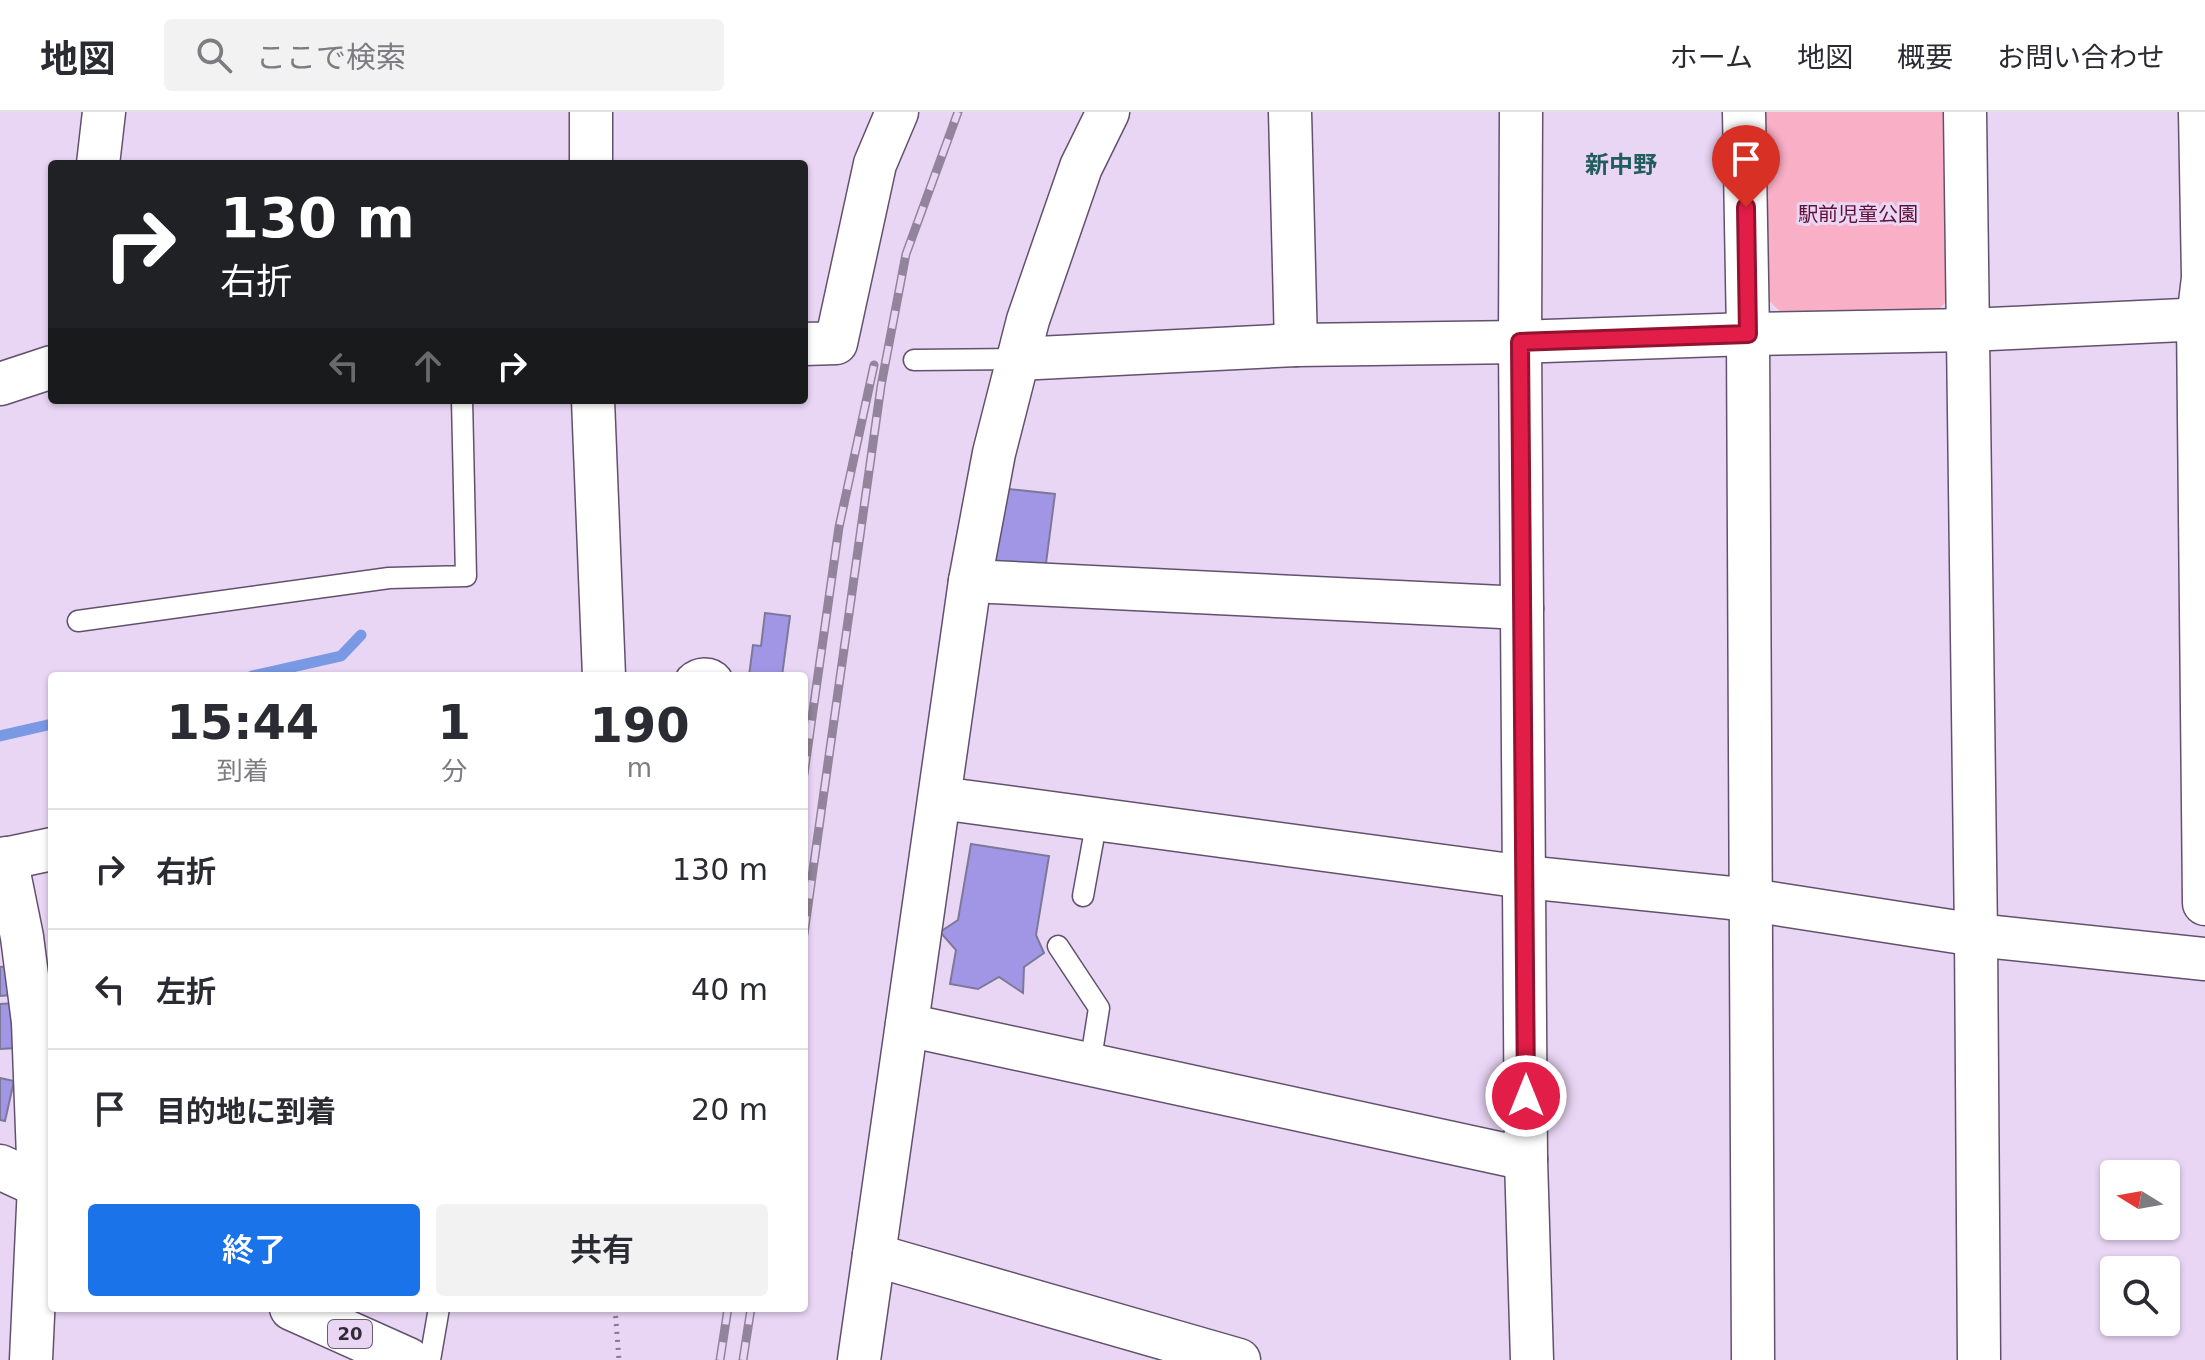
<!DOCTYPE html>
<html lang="ja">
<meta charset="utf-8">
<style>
body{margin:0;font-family:"DejaVu Sans","Noto Sans JP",sans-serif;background:#f2f2f3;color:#2b2b33;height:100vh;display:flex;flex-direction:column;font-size:30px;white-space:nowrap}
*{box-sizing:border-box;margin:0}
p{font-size:26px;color:#7c7c81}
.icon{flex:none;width:44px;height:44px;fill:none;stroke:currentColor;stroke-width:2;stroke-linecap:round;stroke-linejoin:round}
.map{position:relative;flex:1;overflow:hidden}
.side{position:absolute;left:48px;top:560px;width:760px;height:640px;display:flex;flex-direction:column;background:#fff;border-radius:8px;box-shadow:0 2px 6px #0004}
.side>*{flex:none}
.hud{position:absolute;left:48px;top:48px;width:760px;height:244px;border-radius:8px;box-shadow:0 2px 6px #0004;background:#202124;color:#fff;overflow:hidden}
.needle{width:52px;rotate:281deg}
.fabs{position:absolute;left:2100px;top:1048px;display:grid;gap:16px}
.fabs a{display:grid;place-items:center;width:80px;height:80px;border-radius:8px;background:#fff;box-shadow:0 2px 6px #0004;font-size:40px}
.pin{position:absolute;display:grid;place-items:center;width:68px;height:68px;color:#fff;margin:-82px -34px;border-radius:50% 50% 50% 0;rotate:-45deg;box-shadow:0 0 8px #0007}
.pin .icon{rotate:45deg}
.me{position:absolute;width:88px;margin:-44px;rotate:0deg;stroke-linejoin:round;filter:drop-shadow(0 0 6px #0008)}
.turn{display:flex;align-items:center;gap:28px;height:168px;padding:0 40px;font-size:36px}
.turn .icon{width:104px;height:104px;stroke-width:2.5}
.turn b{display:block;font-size:56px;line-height:68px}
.lanes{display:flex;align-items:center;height:76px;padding:0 40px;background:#0003;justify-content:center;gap:40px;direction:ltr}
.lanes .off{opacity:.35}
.eta{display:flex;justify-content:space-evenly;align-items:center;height:136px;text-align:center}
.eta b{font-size:48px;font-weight:600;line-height:56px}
.primary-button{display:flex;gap:16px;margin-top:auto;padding:16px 40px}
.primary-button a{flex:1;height:92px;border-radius:8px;background:#1a73e8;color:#fff;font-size:32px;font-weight:600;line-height:92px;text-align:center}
.primary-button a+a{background:#f2f2f3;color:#2b2b33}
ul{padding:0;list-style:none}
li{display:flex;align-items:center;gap:24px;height:120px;padding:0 40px;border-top:2px solid #e1e1e2}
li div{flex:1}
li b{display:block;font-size:30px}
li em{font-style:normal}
header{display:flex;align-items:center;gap:48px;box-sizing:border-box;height:112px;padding:0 40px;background:#fff;border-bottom:2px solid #e1e1e2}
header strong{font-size:38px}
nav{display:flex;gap:44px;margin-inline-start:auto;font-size:28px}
.search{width:560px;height:72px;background:#f2f2f3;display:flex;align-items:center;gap:20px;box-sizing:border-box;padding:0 28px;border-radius:8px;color:#7c7c81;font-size:30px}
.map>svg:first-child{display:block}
.green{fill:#f9afc6}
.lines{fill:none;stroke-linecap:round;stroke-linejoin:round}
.stream{stroke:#7999e4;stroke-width:11}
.building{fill:#a196e6;stroke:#7c7998;stroke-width:2}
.service-casing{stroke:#62516c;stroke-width:23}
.minor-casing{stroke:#62516c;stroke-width:45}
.tertiary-casing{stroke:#62516c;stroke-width:47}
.primary-casing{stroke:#62516c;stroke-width:47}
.path{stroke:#85798e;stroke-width:5;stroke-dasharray:2 6;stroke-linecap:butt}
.service{stroke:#fff;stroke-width:20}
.minor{stroke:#fff;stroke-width:42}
.tertiary{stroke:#fff;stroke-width:44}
.primary{stroke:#fff;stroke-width:44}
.rail-casing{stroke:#92849a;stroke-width:9}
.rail{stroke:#e9d6f5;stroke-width:6;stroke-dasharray:18;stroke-linecap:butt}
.route-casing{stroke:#92132f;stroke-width:20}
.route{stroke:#e11d48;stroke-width:14}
.labels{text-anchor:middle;stroke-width:6;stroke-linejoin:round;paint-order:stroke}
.shield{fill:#e9d6f5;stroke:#695e70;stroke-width:2}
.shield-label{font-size:18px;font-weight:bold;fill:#322b37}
.park-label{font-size:20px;fill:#611034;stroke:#e9d6f5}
.quarter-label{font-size:24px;font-weight:bold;fill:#225d5e;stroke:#e9d6f5}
</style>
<header>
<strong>地図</strong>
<div class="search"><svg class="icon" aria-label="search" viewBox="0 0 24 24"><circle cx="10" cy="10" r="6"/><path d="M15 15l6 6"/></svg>ここで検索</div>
<nav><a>ホーム</a><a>地図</a><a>概要</a><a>お問い合わせ</a></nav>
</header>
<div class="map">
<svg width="2205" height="1248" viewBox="0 0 2205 1248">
<rect width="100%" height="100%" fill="#e9d6f5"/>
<polygon class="green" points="1764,0 1951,0 1952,184 1936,200 1785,204 1765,185"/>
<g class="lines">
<g class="stream">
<polyline points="252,564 341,544 361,523"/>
<polyline points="0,624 52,612"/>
</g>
</g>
<g class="building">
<polygon points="999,376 1055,382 1045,459 990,452"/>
<polygon points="765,501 790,504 782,564 749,564 753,533 761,534"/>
<polygon points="971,732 1049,744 1036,823 1044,841 1024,855 1023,881 999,865 978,877 950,872 956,838 940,820 958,808"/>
<polygon points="9,854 11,883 0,884 0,855"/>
<polygon points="15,891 16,936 0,937 0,892"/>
<polygon points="0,966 14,969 5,1009 0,1008"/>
</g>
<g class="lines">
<g class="service-casing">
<g id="service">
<polyline points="914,248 1018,247"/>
<polyline points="78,509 389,466 466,464 462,288"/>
<path d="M687,564C696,555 712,553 721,564"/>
<polyline points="1083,784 1097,707"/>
<polyline points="1058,834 1099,896 1090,953"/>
<polyline points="430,1248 439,1196"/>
</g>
</g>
<g class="minor-casing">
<g id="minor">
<polyline points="1290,0 1296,233"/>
<polyline points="1521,0 1520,230 1526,1047 1532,1248"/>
<polyline points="1744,0 1748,222 1753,1248"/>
<polyline points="1965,0 1976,823 1979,1248"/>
<polyline points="98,52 104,0"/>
<polyline points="591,52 591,0"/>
<polyline points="804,232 836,231 875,52 897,0"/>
<polyline points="1018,247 1296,233 1520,230 1748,222 1968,218 2205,207"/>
<polyline points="0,272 52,255"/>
<polyline points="593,288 604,564"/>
<polyline points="970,469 1522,496"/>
<polyline points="940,686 1524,765 1751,788 1976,823 2205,847"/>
<polyline points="6,746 22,825 33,910 39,1073 31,1248"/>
<polyline points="0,748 52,737"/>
<polyline points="907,913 1526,1047"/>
<polyline points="874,1143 1239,1248"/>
<polyline points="859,1248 970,469 994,341 1028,208 1081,55 1108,0"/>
</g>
</g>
<g class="tertiary-casing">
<polyline id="tertiary" points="2201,0 2204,166 2199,207 2205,791"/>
</g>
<g class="primary-casing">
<g id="primary">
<polyline points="0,1055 52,1079"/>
<polyline points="292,1196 408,1248"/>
</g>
</g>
<polyline class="path" points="615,1196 619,1248"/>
<use href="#service" class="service"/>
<use href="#minor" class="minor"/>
<use href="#tertiary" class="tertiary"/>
<use href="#primary" class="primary"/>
<g class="rail-casing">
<g id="rail">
<polyline points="804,662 839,415 874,253"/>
<polyline points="804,822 881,274 906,142 958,0"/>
<polyline points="720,1248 728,1196"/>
<polyline points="743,1248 751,1196"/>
</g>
</g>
<use href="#rail" class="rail"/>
</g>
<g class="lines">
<g class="route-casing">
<polyline id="route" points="1526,984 1520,230 1748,222 1746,95"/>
</g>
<use href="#route" class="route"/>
</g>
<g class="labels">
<rect class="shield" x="328" y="1208" width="44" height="28" rx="6"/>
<g class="shield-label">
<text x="350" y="1228">20</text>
</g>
<g class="park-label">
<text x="1858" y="109">駅前児童公園</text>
</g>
<g class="quarter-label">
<text x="1621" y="61">新中野</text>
</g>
</g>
</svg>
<div class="fabs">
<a><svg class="needle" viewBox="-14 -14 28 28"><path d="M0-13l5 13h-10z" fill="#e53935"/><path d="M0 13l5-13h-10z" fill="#7c7c81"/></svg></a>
<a><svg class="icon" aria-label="search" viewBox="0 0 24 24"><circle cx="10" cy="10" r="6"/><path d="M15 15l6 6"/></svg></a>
</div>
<div class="pin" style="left:1746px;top:95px;background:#d93025"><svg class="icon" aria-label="arrive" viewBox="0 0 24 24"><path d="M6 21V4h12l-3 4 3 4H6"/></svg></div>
<svg class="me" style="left:1526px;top:984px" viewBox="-20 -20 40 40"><circle r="17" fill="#e11d48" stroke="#fff" stroke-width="3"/><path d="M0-11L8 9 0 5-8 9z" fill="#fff"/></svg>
<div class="hud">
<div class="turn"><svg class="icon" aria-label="right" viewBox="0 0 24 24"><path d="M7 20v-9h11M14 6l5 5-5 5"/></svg><div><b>130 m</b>右折</div></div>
<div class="lanes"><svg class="icon off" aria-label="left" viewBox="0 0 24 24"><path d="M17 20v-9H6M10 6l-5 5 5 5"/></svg><svg class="icon off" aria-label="ahead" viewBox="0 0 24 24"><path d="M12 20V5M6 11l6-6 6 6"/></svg><svg class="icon" aria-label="right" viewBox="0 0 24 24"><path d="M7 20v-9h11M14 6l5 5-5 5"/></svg></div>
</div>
<section class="side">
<div class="eta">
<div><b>15:44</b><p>到着</p></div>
<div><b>1</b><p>分</p></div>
<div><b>190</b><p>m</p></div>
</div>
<ul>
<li><svg class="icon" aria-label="right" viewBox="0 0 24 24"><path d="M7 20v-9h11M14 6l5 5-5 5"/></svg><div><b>右折</b></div><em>130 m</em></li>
<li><svg class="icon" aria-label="left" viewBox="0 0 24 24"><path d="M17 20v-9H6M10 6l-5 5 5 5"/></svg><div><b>左折</b></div><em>40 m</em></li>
<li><svg class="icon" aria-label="arrive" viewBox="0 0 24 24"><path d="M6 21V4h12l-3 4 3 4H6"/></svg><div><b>目的地に到着</b></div><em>20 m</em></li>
</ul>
<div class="primary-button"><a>終了</a><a>共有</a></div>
</section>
</div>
